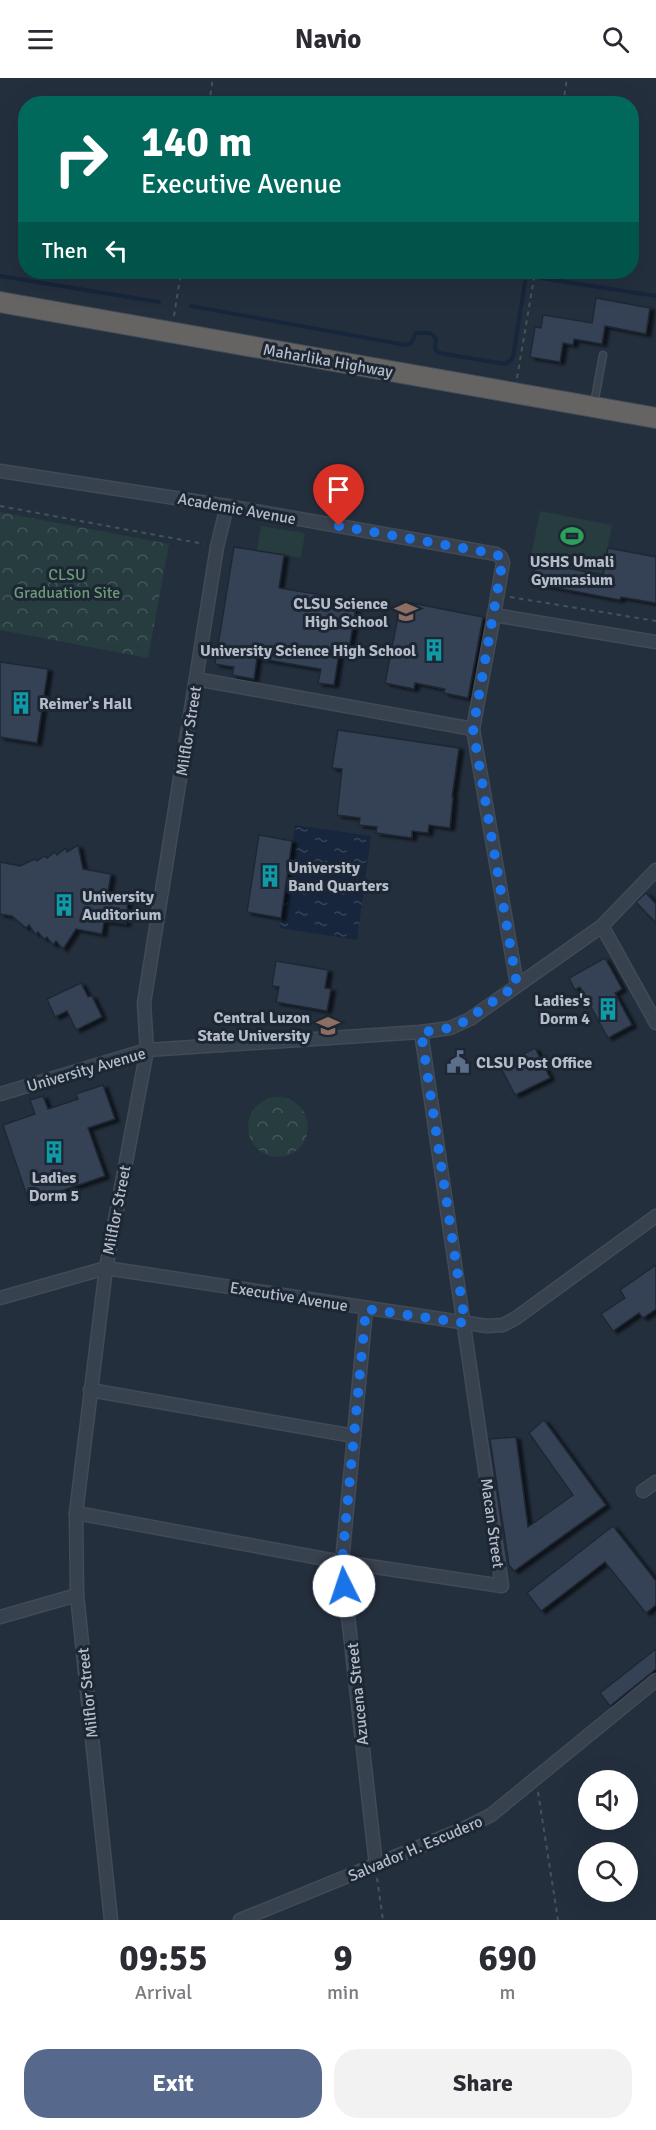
<!DOCTYPE html>
<style>
body{margin:0;font-family:Signika,sans-serif;background:#f2f2f3;color:#2b2b33;height:100vh;display:flex;flex-direction:column;font-size:22px;white-space:nowrap}
*{box-sizing:border-box;margin:0}
p{font-size:20px;color:#7c7c81}
.icon{flex:none;width:33px;height:33px;fill:none;stroke:currentColor;stroke-width:2;stroke-linecap:round;stroke-linejoin:round}
.map{position:relative;height:1842px;overflow:hidden}
.panel{display:flex;flex-direction:column;background:#fff;flex:1}
.panel>*{flex:none}
.guide{position:absolute;left:18px;top:18px;width:621px;height:183px;border-radius:24px;box-shadow:0 6px 24px #0002;background:#00695c;color:#fff;overflow:hidden}
.controls{position:absolute;left:578px;top:1692px;display:grid;gap:12px}
.controls a{display:grid;place-items:center;width:60px;height:60px;border-radius:50%;background:#fff;box-shadow:0 6px 24px #0002;font-size:30px}
.pin{position:absolute;display:grid;place-items:center;width:51px;height:51px;color:#fff;margin:-62px -26px;border-radius:50% 50% 50% 0;rotate:-45deg;box-shadow:0 0 6px #0007}
.pin .icon{rotate:45deg}
.me{position:absolute;width:66px;margin:-33px;rotate:356deg;stroke-linejoin:round;filter:drop-shadow(0 0 4px #0008)}
.turn{display:flex;align-items:center;gap:21px;height:126px;padding:0 24px;font-size:27px}
.turn .icon{width:78px;height:78px;stroke-width:2.5}
.turn b{display:block;font-size:42px;line-height:51px}
.then{display:flex;align-items:center;height:57px;padding:0 24px;background:#0003;gap:12px;font-size:22px}
.eta{display:flex;justify-content:space-evenly;align-items:center;height:102px;text-align:center}
.eta b{font-size:36px;font-weight:800;line-height:42px}
.action{display:flex;gap:12px;margin-top:auto;padding:12px 24px}
.action a{flex:1;height:69px;border-radius:24px;background:#56698c;color:#fff;font-size:24px;font-weight:800;line-height:69px;text-align:center}
.action a+a{background:#f2f2f3;color:#2b2b33}
header{display:flex;justify-content:space-between;align-items:center;height:78px;padding:0 24px;background:#fff;font-size:27px;font-weight:800}
.map>svg:first-child{display:block}
.park{fill:url(#park-crowns)}
.pitch{fill:#263c3f}
.water{fill:url(#water-ripples)}
.lines{fill:none;stroke-linecap:round;stroke-linejoin:round}
.stream{stroke:#17263c;stroke-width:4}
.building{fill:#364354;stroke:#1f2835;stroke-width:1.5;filter:url(#shadow)}
.service-casing{stroke:#414a57;stroke-width:9}
.minor-casing{stroke:#414a57;stroke-width:15}
.trunk-casing{stroke:#434c59;stroke-width:22}
.path{stroke:#3f5557;stroke-width:2;stroke-dasharray:4.5 4.5;stroke-linecap:butt}
.service{stroke:#38414e;stroke-width:6}
.minor{stroke:#38414e;stroke-width:12}
.trunk{stroke:#656462;stroke-width:20}
.route{stroke:#1a73e8;stroke-width:10;stroke-dasharray:0 18}
.labels{text-anchor:middle;stroke-width:6;stroke-linejoin:round;paint-order:stroke}
.street-label{font-size:16px;fill:#b4bcc9;stroke:#1d2633}
.poi-label{font-size:16px;font-weight:bold;fill:#b4bcc9;stroke:#1d2633;text-anchor:end}
.park-label{font-size:16px;fill:#6b9a76;stroke:#1d2633}
</style>
<header><svg class="icon" aria-label="menu" viewBox="0 0 24 24"><path d="M4 6h16M4 12h16M4 18h16"/></svg>Navio<svg class="icon" aria-label="search" viewBox="0 0 24 24"><circle cx="10" cy="10" r="6"/><path d="M15 15l6 6"/></svg></header>
<div class="map">
<svg width="656" height="1842" viewBox="0 0 656 1842">
<defs>
<pattern id="park-crowns" width="20" height="18" patternUnits="userSpaceOnUse" patternTransform="scale(1.5)"><rect width="20" height="18" fill="#263c3f"/><path d="M2 6a3 3 0 1 1 6 0M12 15a3 3 0 1 1 6 0" fill="none" stroke="#435659"/></pattern>
<pattern id="water-ripples" width="26" height="14" patternUnits="userSpaceOnUse" patternTransform="scale(1.5)"><rect width="26" height="14" fill="#17263c"/><path d="M2 4q2-2 4 0t4 0M15 11q2-2 4 0t4 0" fill="none" stroke="#364457"/></pattern>
<filter id="shadow"><feDropShadow dx="4.5" dy="2.5" stdDeviation="1.5" flood-color="#0009"/></filter>
</defs>
<rect width="100%" height="100%" fill="#242f3e"/>
<g class="park">
<polygon points="0,434 169,466 148,580 0,552"/>
<circle cx="278" cy="1049" r="30"/>
</g>
<g class="pitch">
<polygon points="540,433 612,447 603,497 530,483"/>
<polygon points="261,448 305,455 301,480 257,472"/>
</g>
<polygon class="water" points="295,747 371,758 357,862 280,850"/>
<g class="lines">
<g class="stream">
<polyline points="0,198 159,224"/>
<polyline points="541,200 656,218"/>
<polyline points="191,228 406,267 411,265 416,255 430,255 436,260 435,271 439,275 505,286 511,282 513,279 525,204"/>
</g>
</g>
<g class="building">
<polygon points="596,220 650,230 646,256 605,248 602,266 574,261 573,267 563,265 560,284 530,279 535,249 541,250 543,237 592,245"/>
<polygon points="234,469 284,477 279,510 357,523 349,571 340,569 334,607 318,605 321,591 257,580 254,601 232,597 234,589 215,586"/>
<polygon points="608,470 656,479 656,525 621,519 620,522 532,505 536,484 603,497"/>
<polygon points="401,523 483,539 468,620 444,615 445,611 415,605 414,611 385,605"/>
<polygon points="0,584 48,591 37,665 0,659"/>
<polygon points="338,652 459,670 452,719 453,719 450,750 429,747 428,755 412,753 412,760 376,755 377,749 359,747 360,740 337,737 342,691 332,690"/>
<polygon points="259,757 292,763 281,840 247,834"/>
<polygon points="78,767 83,791 111,796 108,814 128,818 126,846 104,843 102,856 76,851 63,871 56,863 53,867 47,859 44,861 38,854 35,856 29,847 26,850 12,838 0,836 0,784 20,788 35,781 37,783 44,778 47,780 55,774 57,777 66,770 67,774"/>
<polygon points="646,815 656,826 656,845 636,824"/>
<polygon points="605,880 622,911 615,915 632,947 608,960 580,909 575,912 569,900"/>
<polygon points="276,883 328,892 325,910 331,911 327,933 276,924 279,909 272,908"/>
<polygon points="81,905 88,919 92,918 102,939 76,952 67,933 55,939 47,921"/>
<polygon points="535,970 550,1000 515,1017 500,988"/>
<polygon points="103,1007 115,1041 88,1050 105,1098 29,1124 3,1047 35,1036 30,1022 43,1018 48,1031 78,1021 76,1016"/>
<polygon points="656,1187 656,1231 643,1240 639,1235 613,1253 601,1236 625,1220 620,1212"/>
<polygon points="544,1342 606,1427 514,1493 509,1487 490,1361 516,1359 528,1449 573,1417 529,1355"/>
<polygon points="613,1448 656,1503 656,1527 646,1535 605,1484 541,1533 527,1515"/>
<polygon points="656,1571 656,1591 610,1628 600,1615"/>
</g>
<g class="lines">
<g class="service-casing">
<polyline id="service" points="594,326 603,277"/>
</g>
<g class="minor-casing">
<g id="minor">
<polyline points="0,393 227,428 496,476 501,479 503,485 494,537 656,564"/>
<polyline points="494,537 473,651 517,907"/>
<polyline points="196,601 473,651"/>
<polyline points="602,848 656,945"/>
<polyline points="0,1016 147,972 421,954 450,950 470,941 602,848 656,792"/>
<polyline points="0,1220 106,1190 487,1248 503,1247 516,1240 656,1138"/>
<polyline points="366,1231 342,1484 376,1787"/>
<polyline points="90,1312 354,1358"/>
<polyline points="643,1413 656,1404"/>
<polyline points="76,1435 342,1484 502,1508 421,954"/>
<polyline points="0,1539 77,1517"/>
<polyline points="111,1842 77,1517 76,1435 106,1190 147,972 144,925 217,469 227,428"/>
<polyline points="240,1842 463,1751 491,1737 656,1602"/>
</g>
</g>
<g class="trunk-casing">
<path id="trunk" d="M0,224C219,261 437,303 656,340"/>
</g>
<g class="path">
<polyline points="209,26 213,0"/>
<polyline points="563,26 567,0"/>
<polyline points="174,238 181,194"/>
<polyline points="517,300 535,194"/>
<polyline points="0,428 204,466"/>
<polyline points="510,519 656,543"/>
<polyline points="538,1714 558,1842"/>
<polyline points="377,1800 383,1842"/>
</g>
<use href="#service" class="service"/>
<use href="#minor" class="minor"/>
<use href="#trunk" class="trunk"/>
</g>
<g class="lines">
<polyline class="route" points="339,448 496,476 503,481 473,651 517,907 459,947 441,952 421,954 465,1245 366,1231 342,1484 344,1508"/>
</g>
<defs>
<g id="stadium-bare" transform="scale(1.8)"><path d="M0-5a6.5 5 0 1 0 0 10a6.5 5 0 1 0 0-10ZM-3.5-1.8h7v3.6h-7Z" fill="#2e9e5b" stroke="#1d2633" stroke-width="2.5" paint-order="stroke"/></g>
<g id="school-bare" transform="scale(1.8)"><path d="M0-5L7-2L0 1L-7-2ZM-4 1L0 2.5L4 1V4Q0 6-4 4Z" fill="#8d6e63" stroke="#1d2633" stroke-width="2.5" paint-order="stroke"/></g>
<g id="building-bare" transform="scale(1.8)"><path d="M-4-6H4V6H1V3H-1V6H-4ZM-2.5-4.3h1.7v1.8h-1.7ZM.8-4.3h1.7v1.8H.8ZM-2.5-1h1.7V.8h-1.7ZM.8-1h1.7V.8H.8Z" fill="#0f9aa8" stroke="#1d2633" stroke-width="2.5" paint-order="stroke"/></g>
<g id="university-bare" transform="scale(1.8)"><path d="M0-5L7-2L0 1L-7-2ZM-4 1L0 2.5L4 1V4Q0 6-4 4Z" fill="#8d6e63" stroke="#1d2633" stroke-width="2.5" paint-order="stroke"/></g>
<g id="civic-bare" transform="scale(1.8)"><path d="M-.6-6.5H3V-4.5H.6V-3L4-1V1h2V6H-6V1h2V-1L-.6-3ZM-1.2 2.5V6h2.4V2.5Z" fill="#5c6f8a" stroke="#1d2633" stroke-width="2.5" paint-order="stroke"/></g>
</defs>
<g fill-rule="evenodd">
<use href="#stadium-bare" x="572" y="458"/>
<use href="#school-bare" x="406" y="534"/>
<use href="#building-bare" x="434" y="572"/>
<use href="#building-bare" x="21" y="625"/>
<use href="#building-bare" x="270" y="798"/>
<use href="#building-bare" x="64" y="827"/>
<use href="#building-bare" x="608" y="931"/>
<use href="#university-bare" x="328" y="948"/>
<use href="#civic-bare" x="458" y="984"/>
<use href="#building-bare" x="54" y="1074"/>
</g>
<g class="labels">
<g class="street-label">
<text transform="translate(328 282) rotate(10)" y="6">Maharlika Highway</text>
<text transform="translate(237 430) rotate(10)" y="6">Academic Avenue</text>
<text transform="translate(188 653) rotate(-81)" y="6">Milflor Street</text>
<text transform="translate(86 991) rotate(-16)" y="6">University Avenue</text>
<text transform="translate(116 1132) rotate(-79)" y="6">Milflor Street</text>
<text transform="translate(289 1218) rotate(9)" y="6">Executive Avenue</text>
<text transform="translate(493 1445) rotate(82)" y="6">Macan Street</text>
<text transform="translate(87 1615) rotate(-96)" y="6">Milflor Street</text>
<text transform="translate(357 1616) rotate(-96)" y="6">Azucena Street</text>
<text transform="translate(415 1770) rotate(-23)" y="6">Salvador H. Escudero</text>
</g>
<g class="poi-label">
<text x="572" y="489" text-anchor="middle">USHS Umali<tspan x="572" dy="18">Gymnasium</tspan></text>
<text x="388" y="531">CLSU Science<tspan x="388" dy="18">High School</tspan></text>
<text x="416" y="578">University Science High School</text>
<text x="39" y="631" text-anchor="start">Reimer's Hall</text>
<text x="288" y="795" text-anchor="start">University<tspan x="288" dy="18">Band Quarters</tspan></text>
<text x="82" y="824" text-anchor="start">University<tspan x="82" dy="18">Auditorium</tspan></text>
<text x="590" y="928">Ladies's<tspan x="590" dy="18">Dorm 4</tspan></text>
<text x="310" y="945">Central Luzon<tspan x="310" dy="18">State University</tspan></text>
<text x="476" y="990" text-anchor="start">CLSU Post Office</text>
<text x="54" y="1105" text-anchor="middle">Ladies<tspan x="54" dy="18">Dorm 5</tspan></text>
</g>
<g class="park-label">
<text x="67" y="502">CLSU<tspan x="67" dy="18">Graduation Site</tspan></text>
</g>
</g>
</svg>
<div class="controls">
<a><svg class="icon" aria-label="sound" viewBox="0 0 24 24"><path d="M4 9h4l5-4v14l-5-4H4zM17 9q2 3 0 6"/></svg></a>
<a><svg class="icon" aria-label="search" viewBox="0 0 24 24"><circle cx="10" cy="10" r="6"/><path d="M15 15l6 6"/></svg></a>
</div>
<div class="pin" style="left:339px;top:448px;background:#d93025"><svg class="icon" aria-label="arrive" viewBox="0 0 24 24"><path d="M6 21V4h12l-3 4 3 4H6"/></svg></div>
<svg class="me" style="left:344px;top:1508px" viewBox="-20 -20 40 40"><circle r="19" fill="#fff"/><path d="M0-13L10 11 0 6-10 11z" fill="#1a73e8"/></svg>
<div class="guide">
<div class="turn"><svg class="icon" aria-label="right" viewBox="0 0 24 24"><path d="M7 20v-9h11M14 6l5 5-5 5"/></svg><div><b>140 m</b>Executive Avenue</div></div>
<div class="then">Then<svg class="icon" aria-label="left" viewBox="0 0 24 24"><path d="M17 20v-9H6M10 6l-5 5 5 5"/></svg></div>
</div>
</div>
<section class="panel">
<div class="eta">
<div><b>09:55</b><p>Arrival</p></div>
<div><b>9</b><p>min</p></div>
<div><b>690</b><p>m</p></div>
</div>
<div class="action"><a>Exit</a><a>Share</a></div>
</section>
